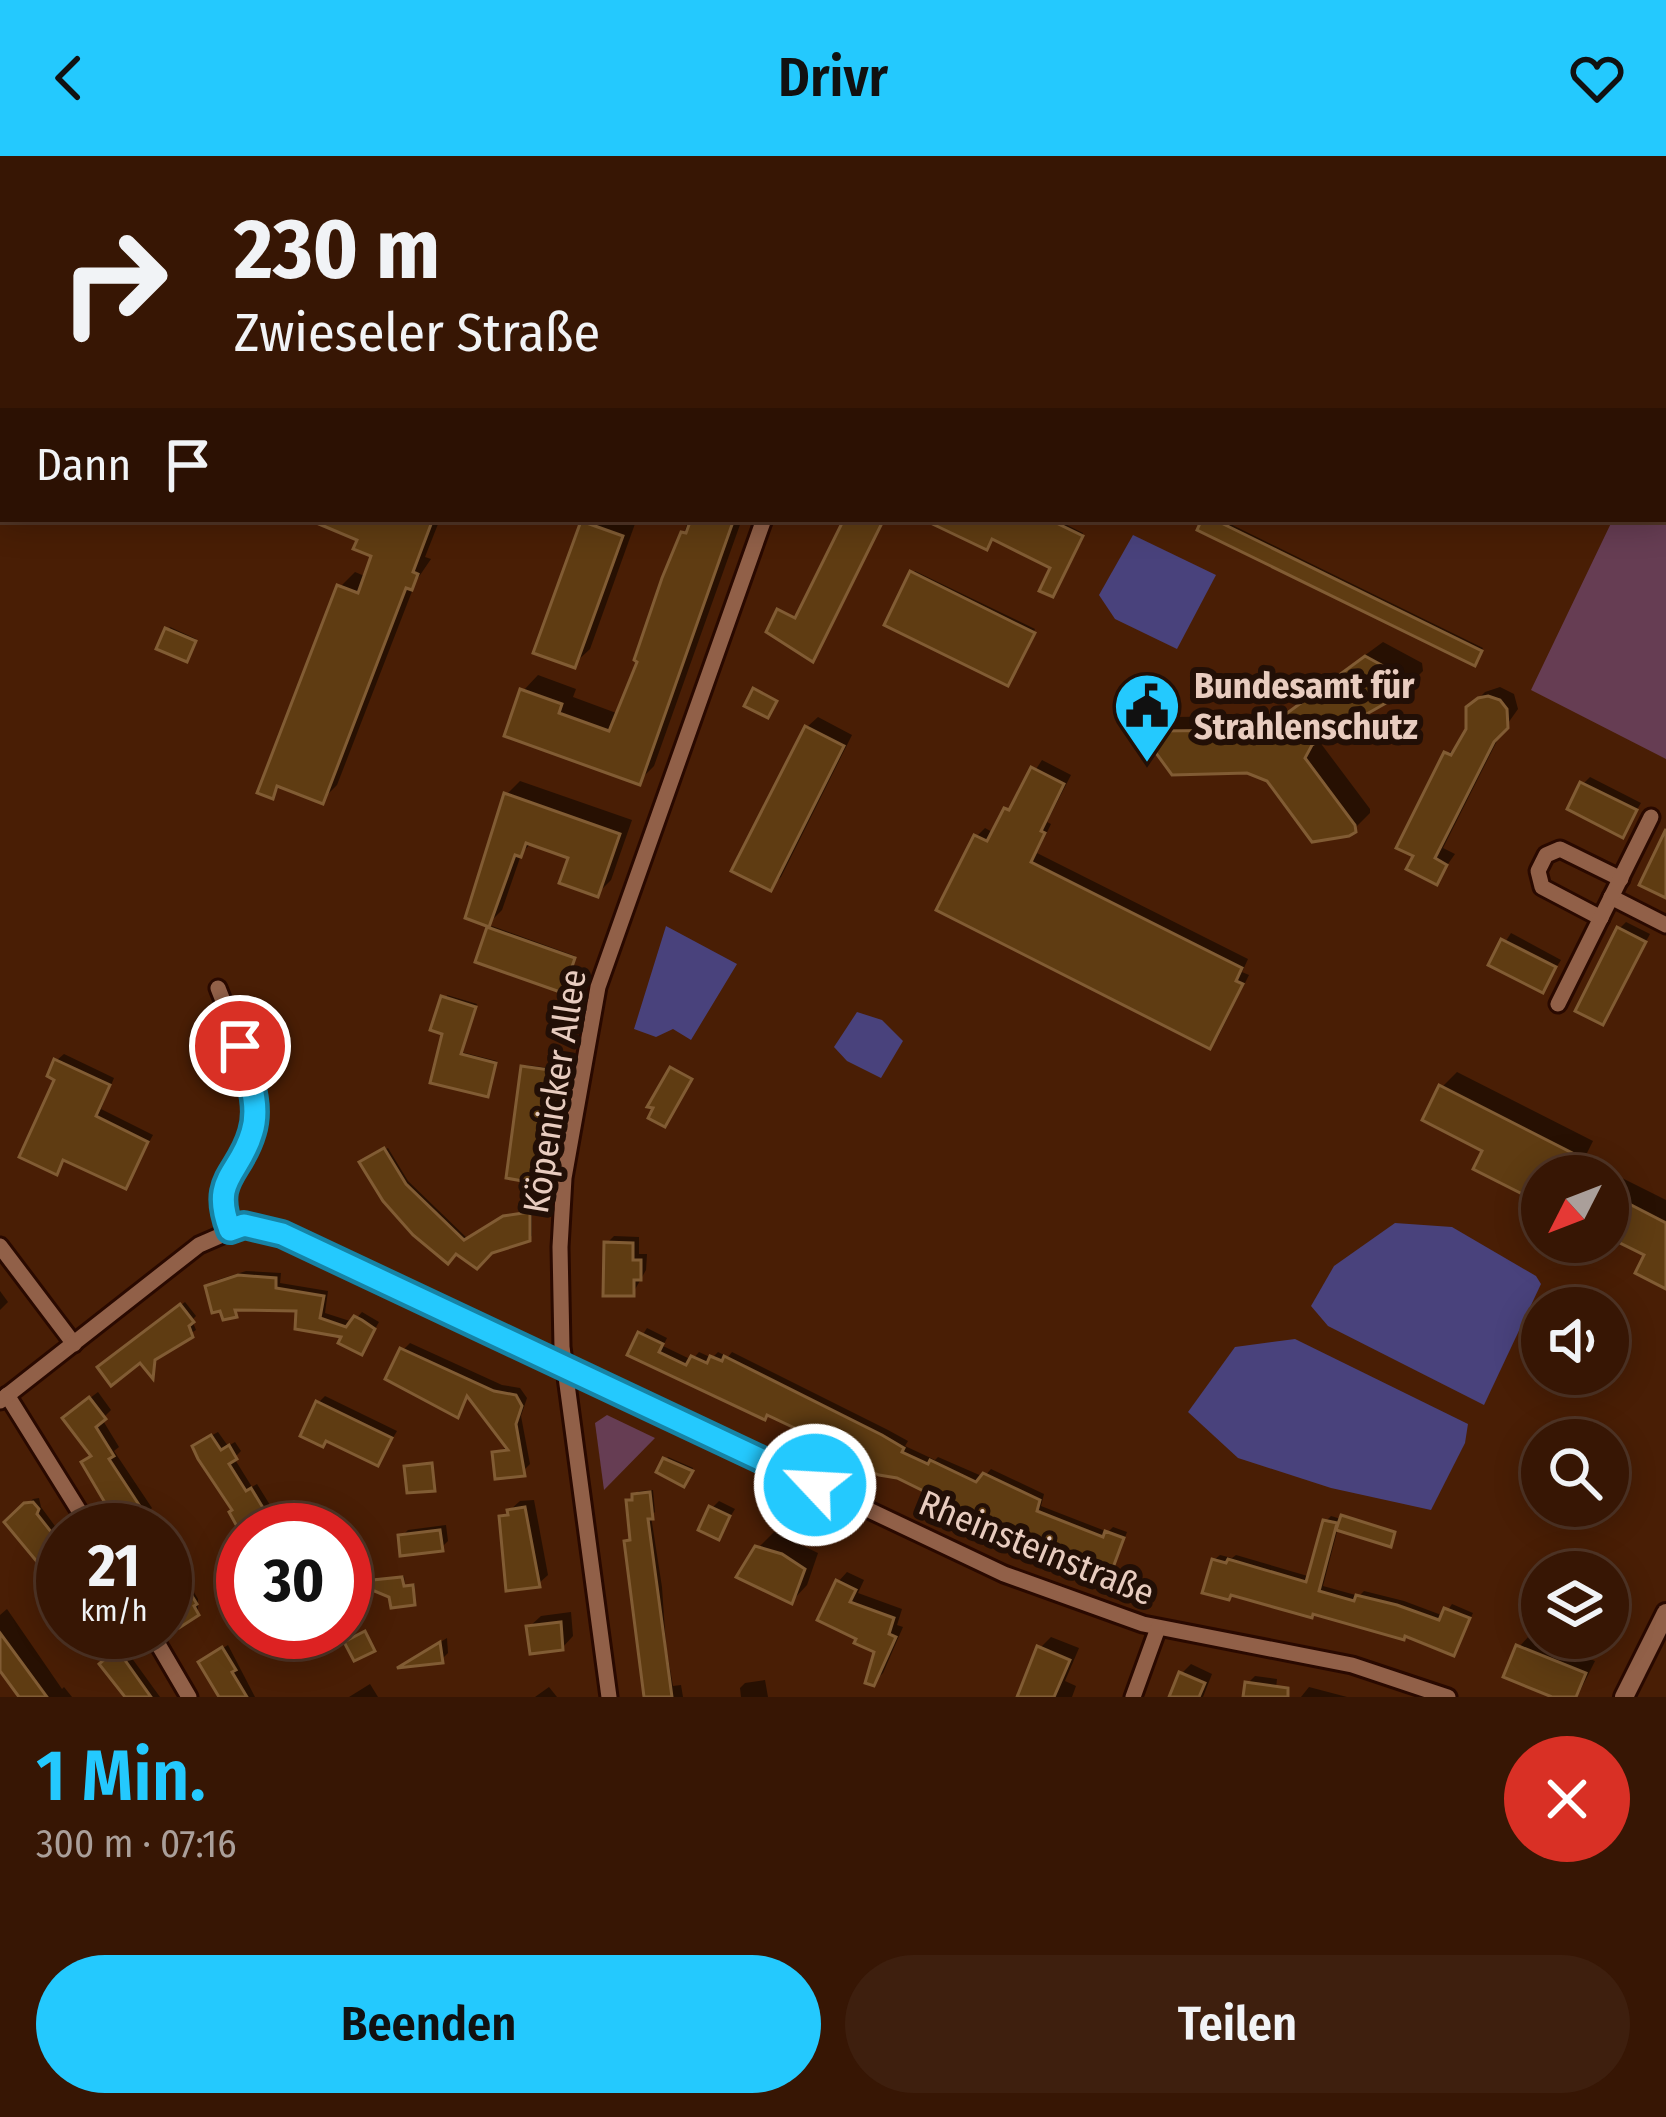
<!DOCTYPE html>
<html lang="de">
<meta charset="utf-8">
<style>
body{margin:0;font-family:"Fira Sans Condensed",sans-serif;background:#3e1f0e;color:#f1f3f6;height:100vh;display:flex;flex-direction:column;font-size:45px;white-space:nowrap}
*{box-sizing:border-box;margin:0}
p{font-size:39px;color:#aa9f9a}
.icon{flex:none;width:66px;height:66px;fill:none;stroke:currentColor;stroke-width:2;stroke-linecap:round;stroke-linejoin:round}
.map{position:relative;height:1541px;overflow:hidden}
.panel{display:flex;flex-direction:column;background:#371604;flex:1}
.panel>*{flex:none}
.banner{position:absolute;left:0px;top:0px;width:1668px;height:366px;box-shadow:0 6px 30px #0003,0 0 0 3px #513526;background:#371604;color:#f1f3f6;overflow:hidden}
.needle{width:78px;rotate:228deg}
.tools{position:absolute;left:1521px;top:999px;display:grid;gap:24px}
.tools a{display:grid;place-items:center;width:108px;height:108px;border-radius:50%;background:#371604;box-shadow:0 6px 30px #0003,0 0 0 3px #513526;font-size:60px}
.speed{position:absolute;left:36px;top:1347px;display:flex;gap:24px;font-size:60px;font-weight:700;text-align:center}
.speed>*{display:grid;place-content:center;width:156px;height:156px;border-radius:50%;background:#371604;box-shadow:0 6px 30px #0003,0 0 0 3px #513526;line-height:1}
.speed small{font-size:30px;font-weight:400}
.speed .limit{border:18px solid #d22;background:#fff;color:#111}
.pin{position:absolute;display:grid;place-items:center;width:102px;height:102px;color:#fff;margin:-51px;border:6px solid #fff;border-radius:50%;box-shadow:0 3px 12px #0007}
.me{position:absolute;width:132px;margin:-66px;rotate:295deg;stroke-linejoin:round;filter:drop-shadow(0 0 9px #0008)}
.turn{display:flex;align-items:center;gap:42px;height:252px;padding:0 36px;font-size:54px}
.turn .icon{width:156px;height:156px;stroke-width:2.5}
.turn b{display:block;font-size:84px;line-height:102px}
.then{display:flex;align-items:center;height:114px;padding:0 36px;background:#0003;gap:24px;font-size:45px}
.round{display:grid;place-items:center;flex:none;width:126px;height:126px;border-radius:63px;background:#3e1f0e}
.summary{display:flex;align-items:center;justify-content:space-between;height:204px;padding:0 36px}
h1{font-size:72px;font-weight:600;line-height:90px;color:#24c9fe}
.action{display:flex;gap:24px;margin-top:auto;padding:24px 36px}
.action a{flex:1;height:138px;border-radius:72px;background:#24c9fe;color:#111;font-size:48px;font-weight:600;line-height:138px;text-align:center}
.action a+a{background:#3e1f0e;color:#f1f3f6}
header{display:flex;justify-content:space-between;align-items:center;height:156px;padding:0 36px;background:#24c9fe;color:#111;font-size:54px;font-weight:600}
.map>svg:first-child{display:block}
.green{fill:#663d53}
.water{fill:#49427c}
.shadow{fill:#0007}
.building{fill:#5f3c12;stroke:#815c34;stroke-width:3}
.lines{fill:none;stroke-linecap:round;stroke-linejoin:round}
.minor-casing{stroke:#290900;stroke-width:21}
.tertiary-casing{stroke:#290900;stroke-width:24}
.minor{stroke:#916048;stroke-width:15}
.tertiary{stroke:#916048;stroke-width:18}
.route-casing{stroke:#1783a5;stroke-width:30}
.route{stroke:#24c9fe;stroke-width:21}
.labels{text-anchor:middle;stroke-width:12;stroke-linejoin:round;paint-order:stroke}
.poi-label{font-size:36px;font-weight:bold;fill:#e8ccbf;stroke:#220f06;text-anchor:start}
.street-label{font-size:36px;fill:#e8ccbf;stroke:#220f06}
</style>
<header><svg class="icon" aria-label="back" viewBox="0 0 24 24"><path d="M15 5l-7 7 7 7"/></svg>Drivr<svg class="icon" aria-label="heart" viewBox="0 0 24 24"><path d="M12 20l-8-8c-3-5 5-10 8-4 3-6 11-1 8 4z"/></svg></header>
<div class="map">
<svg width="1666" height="1541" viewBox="0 0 1666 1541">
<rect width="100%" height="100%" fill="#491e05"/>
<g class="green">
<polygon points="1666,251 1666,603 1531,534 1613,363 1665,363"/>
<polygon points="607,1259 655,1282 604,1334 595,1267"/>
</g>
<g class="water">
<polygon points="1133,379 1216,419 1177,493 1115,463 1099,439"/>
<polygon points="666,770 737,808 691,884 673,873 656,881 634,873"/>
<polygon points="857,856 882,864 903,885 881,922 847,905 834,891"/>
<polygon points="1395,1067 1452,1071 1536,1120 1541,1128 1484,1249 1328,1170 1311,1150 1334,1110"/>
<polygon points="1295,1183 1468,1268 1465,1287 1431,1354 1331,1332 1238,1302 1188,1256 1235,1191"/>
</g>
<g class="shadow">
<polygon points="509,0 582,0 508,3"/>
<polygon points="824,0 859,0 858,3"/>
<polygon points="1057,0 1171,0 1170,3"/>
<polygon points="1410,0 1488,0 1409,3"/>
<polygon points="313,363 440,363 425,401 431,403 416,425 337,629 322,644 282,629 272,639 340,431 355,416 367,421 374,398 361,382"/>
<polygon points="588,363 636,365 590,493 574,508 584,367"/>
<polygon points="689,363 742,363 654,610 639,625 523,535 538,519 576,533 573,541 619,558"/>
<polygon points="945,363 1055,363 1083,377 1055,435 1054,411"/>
<polygon points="1205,363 1220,363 1483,492 1477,504"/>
<polygon points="915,415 1035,473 1010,524 913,417"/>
<polygon points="170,471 196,483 189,500 168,474"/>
<polygon points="1383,486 1422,507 1423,515 1407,531 1319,585 1370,653 1370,657 1354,673 1269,622 1149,580 1172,561 1282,560"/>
<polygon points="1500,531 1514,538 1518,553 1501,577 1443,692 1455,698 1436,725 1410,712 1447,598 1460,589 1469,573 1473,548 1485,536"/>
<polygon points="818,561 852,579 781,721 770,731 807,571"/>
<polygon points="1042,604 1071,619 1047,666 1051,668 1037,697 1248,803 1242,816 1249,819 1218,881 1210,890 977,680 985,672 994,677"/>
<polygon points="1590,621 1641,647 1622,678 1583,628"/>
<polygon points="520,625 632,664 611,724 597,738 572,700 533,686 522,696 502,754 489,767 506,639"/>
<polygon points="1626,766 1650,778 1602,866 1619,773"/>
<polygon points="492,770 575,800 565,831 489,773"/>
<polygon points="1511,777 1561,804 1542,834 1492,807"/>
<polygon points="447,839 477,848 461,896 497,905 487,937 445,876"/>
<polygon points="64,898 114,922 101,953 153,979 125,1030 66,1001 56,1015 57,904"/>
<polygon points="526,909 551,912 533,1023 524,911"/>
<polygon points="1457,916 1593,985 1584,1003 1666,1044 1666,1129 1648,1098 1608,1078 1608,1020 1542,1020 1542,1044 1486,994 1442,931"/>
<polygon points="388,992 408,1025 468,1083 508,1058 532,1055 532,1080 491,1095 477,1110 365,1004"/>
<polygon points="614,1080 639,1081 639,1098 647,1098 646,1114 633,1137 607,1087"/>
<polygon points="246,1115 281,1117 280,1127 328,1135 325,1157 353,1166 362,1156 379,1166 362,1195 345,1179 299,1152 243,1151 235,1158 208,1131 214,1125"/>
<polygon points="0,1135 8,1146 0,1154"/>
<polygon points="185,1146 196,1160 192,1164 196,1174 158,1198 153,1219 141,1203 105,1207"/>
<polygon points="647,1172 667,1182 663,1190 692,1204 699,1196 712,1202 718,1196 728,1201 732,1196 888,1274 908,1285 905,1290 935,1304 938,1301 984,1321 991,1313 1044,1338 1041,1350 1108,1376 1113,1371 1127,1376 1115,1408 1110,1414 631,1197"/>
<polygon points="410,1187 502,1229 520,1232 527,1242 521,1260 530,1308 523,1315 495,1297 509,1290 470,1238 457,1258 403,1194"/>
<polygon points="98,1236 111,1254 102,1263 119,1291 114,1295 152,1352 145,1359 93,1298 73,1255"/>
<polygon points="325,1240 397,1275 378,1307 318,1247"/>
<polygon points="218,1276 228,1290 235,1286 241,1295 234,1302 252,1331 257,1328 275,1357 270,1363 276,1374 248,1374 201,1285"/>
<polygon points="668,1301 693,1312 686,1325 666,1304"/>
<polygon points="653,1334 655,1356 651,1360 662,1431 666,1490 673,1530 681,1529 683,1541 647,1541 628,1386 631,1382 629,1345 639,1335"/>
<polygon points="39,1342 41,1351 63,1381 63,1433 8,1366 33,1343"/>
<polygon points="534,1344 548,1419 538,1428 502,1361 520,1345"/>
<polygon points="719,1345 735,1353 718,1380 712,1352"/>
<polygon points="1331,1360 1394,1379 1393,1385 1338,1372 1323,1430 1359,1440 1364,1435 1404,1445 1444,1460 1452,1448 1473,1457 1454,1497 1214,1404 1220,1399 1232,1402 1236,1399 1311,1421 1325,1366"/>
<polygon points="446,1369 448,1385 441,1392 401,1381 408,1374"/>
<polygon points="774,1376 818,1397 807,1429 792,1445 758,1392"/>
<polygon points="170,1397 198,1443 198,1457 165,1443 165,1400"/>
<polygon points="847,1416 864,1424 858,1437 902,1453 897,1469 903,1471 883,1517 873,1527 878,1495 838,1426"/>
<polygon points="404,1420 405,1429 415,1428 414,1446 359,1425"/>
<polygon points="1542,1439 1542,1459 1533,1455"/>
<polygon points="7,1453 62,1533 64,1531 72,1541 23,1541 0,1510 0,1459"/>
<polygon points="571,1456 573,1480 562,1492 529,1471 541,1460"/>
<polygon points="89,1476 113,1476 160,1541 128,1541 110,1502"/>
<polygon points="1530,1479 1595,1505 1577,1541 1560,1541 1519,1491"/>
<polygon points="1051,1481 1079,1492 1065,1525 1076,1530 1072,1541 1020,1541 1040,1492"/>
<polygon points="447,1482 448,1497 441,1504 405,1508"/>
<polygon points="228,1489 255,1541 222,1541 207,1502"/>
<polygon points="1191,1508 1212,1518 1203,1541 1172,1541 1182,1517"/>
<polygon points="1255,1520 1277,1523 1275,1541 1246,1541 1248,1527"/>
<polygon points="765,1524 768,1541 779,1541 741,1541 740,1532 745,1527"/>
<polygon points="370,1528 378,1541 349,1541"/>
<polygon points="549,1531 557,1541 535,1541"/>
<polygon points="1309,1531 1347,1541 1301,1541"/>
</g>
<g class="building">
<polygon points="307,363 433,363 413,416 418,418 412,434 406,432 323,648 277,630 273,643 257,637 337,429 358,437 371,400 353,393 357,384"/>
<polygon points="691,363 734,363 640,629 504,580 520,533 562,548 559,557 609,575 637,506 634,504 662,422 681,376 686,377"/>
<polygon points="844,363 884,363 813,506 766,476 777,453 795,462"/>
<polygon points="922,363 1048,363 1083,380 1053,441 1039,435 1050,412 992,383 987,394"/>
<polygon points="1202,363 1213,363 1482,495 1475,510 1197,374"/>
<polygon points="581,365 623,380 575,512 533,497"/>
<polygon points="910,415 1035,477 1008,530 884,469"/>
<polygon points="165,472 196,485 187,506 156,493"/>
<polygon points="1365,500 1407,523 1409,534 1312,589 1305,602 1355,669 1356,676 1349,680 1312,686 1267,625 1247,617 1172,619 1148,586 1146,579 1154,575 1264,574"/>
<polygon points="753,532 777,545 768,562 744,550"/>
<polygon points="1488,540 1500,544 1507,553 1508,572 1494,586 1435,702 1447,709 1437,729 1406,713 1413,700 1396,692 1444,596 1451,599 1466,573 1466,551 1478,542"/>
<polygon points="805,570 844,590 771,735 731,715"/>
<polygon points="1031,611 1064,628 1041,675 1045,677 1031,706 1242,812 1236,825 1243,828 1210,893 936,754 974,679 987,685 1004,652 1009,654"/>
<polygon points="1580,626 1637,654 1623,682 1567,653"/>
<polygon points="504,637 620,678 598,741 559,727 568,702 526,687 521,701 515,699 489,771 465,762"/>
<polygon points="1666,673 1666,742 1639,729"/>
<polygon points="487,771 575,802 563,837 475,806"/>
<polygon points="1617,771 1646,786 1603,869 1575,855"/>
<polygon points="1501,783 1556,811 1543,837 1488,809"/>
<polygon points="441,840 476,851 461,898 496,907 488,941 430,927 442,878 430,874"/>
<polygon points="54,903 110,929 96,960 148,986 126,1033 63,1004 57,1019 19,1001 54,924 47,920"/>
<polygon points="521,910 550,914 534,1027 506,1022"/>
<polygon points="670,911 692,923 665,971 648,962 653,952 647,951"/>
<polygon points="1439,929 1580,1001 1570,1020 1542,1020 1542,1048 1473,1013 1482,995 1422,964"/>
<polygon points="384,992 406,1028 464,1084 503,1060 530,1056 530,1085 492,1097 477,1113 456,1098 448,1108 413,1079 383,1045 359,1006"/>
<polygon points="1608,1037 1666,1067 1666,1133 1635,1117 1644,1099 1608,1081"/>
<polygon points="604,1086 633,1087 633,1104 641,1104 641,1124 634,1124 634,1140 603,1140"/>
<polygon points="238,1119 276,1122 276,1132 324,1140 320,1162 346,1171 354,1160 362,1164 375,1173 362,1199 338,1187 341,1181 295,1173 296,1155 235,1154 237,1161 223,1164 220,1155 212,1157 205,1130"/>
<polygon points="180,1148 194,1166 189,1170 193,1181 155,1204 153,1223 140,1207 111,1230 97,1211"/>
<polygon points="638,1176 663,1188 659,1196 686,1209 691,1200 707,1207 710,1200 722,1205 724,1200 882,1279 904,1292 902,1296 928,1308 930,1304 976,1326 983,1317 1040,1344 1037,1355 1103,1381 1105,1375 1124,1382 1111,1417 1027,1386 897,1322 879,1319 854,1308 841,1294 767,1259 765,1264 627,1199"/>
<polygon points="400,1192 494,1235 516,1239 522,1250 516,1268 525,1320 495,1323 492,1296 508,1294 467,1240 458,1262 385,1223"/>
<polygon points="89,1241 106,1263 96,1271 114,1300 109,1303 147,1361 125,1374 121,1374 81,1306 91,1300 62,1262"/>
<polygon points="316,1245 392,1282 378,1310 326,1285 323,1291 300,1280"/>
<polygon points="211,1279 221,1294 229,1289 237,1303 229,1308 246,1335 251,1332 271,1365 257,1374 239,1374 229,1356 232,1354 198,1303 192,1290"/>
<polygon points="663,1302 693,1315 684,1331 656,1316"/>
<polygon points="432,1307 435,1335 407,1337 404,1310"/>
<polygon points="650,1336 653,1363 648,1363 672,1541 644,1541 624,1385 630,1384 626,1344 632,1344 632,1338"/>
<polygon points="33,1346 39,1353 37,1358 63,1391 63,1437 4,1366 24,1347"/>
<polygon points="709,1350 730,1360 719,1384 698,1374"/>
<polygon points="525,1351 540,1431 506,1435 499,1360 508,1359 507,1354"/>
<polygon points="1341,1359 1395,1376 1391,1391 1336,1374"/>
<polygon points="1323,1364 1337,1367 1319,1435 1354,1445 1356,1439 1397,1449 1439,1464 1444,1452 1470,1462 1454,1500 1405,1480 1404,1484 1313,1458 1312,1462 1231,1439 1229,1444 1202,1437 1212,1403 1226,1407 1228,1403 1306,1426"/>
<polygon points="440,1374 443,1395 400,1400 398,1379"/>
<polygon points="755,1390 782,1398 805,1413 792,1448 736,1421"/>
<polygon points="165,1396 197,1448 194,1450 199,1459 179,1472 165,1450"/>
<polygon points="402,1421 404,1430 413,1429 415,1449 391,1452 389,1441 353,1426"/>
<polygon points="836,1424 856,1434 850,1446 894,1462 889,1478 896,1481 874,1530 865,1527 874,1496 854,1487 856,1483 817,1464"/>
<polygon points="561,1466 563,1494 530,1498 526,1470"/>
<polygon points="365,1475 375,1495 354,1505 344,1486"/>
<polygon points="85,1476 105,1476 151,1541 125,1541 99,1508 106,1502"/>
<polygon points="0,1477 47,1541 19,1541 0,1515"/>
<polygon points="440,1486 443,1507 397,1512"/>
<polygon points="1516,1489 1586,1517 1576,1541 1552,1541 1503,1521"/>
<polygon points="1037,1490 1070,1504 1054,1541 1017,1541"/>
<polygon points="222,1491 236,1514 232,1516 247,1541 219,1541 198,1506"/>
<polygon points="1179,1516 1205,1527 1199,1541 1169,1541"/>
<polygon points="1245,1526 1288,1532 1288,1541 1243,1541"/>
</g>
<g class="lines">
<g class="minor-casing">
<g id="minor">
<polyline points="893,3 894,0"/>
<polyline points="1611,741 1666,769"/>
<polyline points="1601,762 1542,731 1538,715 1546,699 1560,693 1621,723"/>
<path d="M218,832C231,866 254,914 256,950C258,1004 206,1011 230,1074"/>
<polyline points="1558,848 1651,661"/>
<polyline points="0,1090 74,1188"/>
<polyline points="7,1239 91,1374"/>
<polyline points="0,1245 199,1089 245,1069 263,1072 409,1136 1004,1418 1143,1468 1352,1509 1448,1541"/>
<polyline points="151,1476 189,1541"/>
<polyline points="609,1541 562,1191 560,1091 564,1022 598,831 764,363"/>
<polyline points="1133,1541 1158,1472"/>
</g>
</g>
<g class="tertiary-casing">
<polyline id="tertiary" points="1624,1541 1666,1457"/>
</g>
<use href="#minor" class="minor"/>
<use href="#tertiary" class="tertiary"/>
</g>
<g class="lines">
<g class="route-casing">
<path id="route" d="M240,890C247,917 261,947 252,976C240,1019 210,1022 230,1074L244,1069L282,1078L815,1329"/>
</g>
<use href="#route" class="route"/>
</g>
<defs>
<g id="civic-pin" transform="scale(3.45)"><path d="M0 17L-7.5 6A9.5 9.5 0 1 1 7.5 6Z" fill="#24c9fe" stroke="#220f06"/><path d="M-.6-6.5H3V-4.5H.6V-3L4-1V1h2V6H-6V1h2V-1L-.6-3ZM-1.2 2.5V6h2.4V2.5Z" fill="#111"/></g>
</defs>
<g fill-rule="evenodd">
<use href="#civic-pin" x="1147" y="550"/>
</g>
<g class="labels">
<g class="poi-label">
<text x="1194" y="542">Bundesamt für<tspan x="1194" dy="41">Strahlenschutz</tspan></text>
</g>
<g class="street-label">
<text transform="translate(554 935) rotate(-81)" y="13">Köpenicker Allee</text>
<text transform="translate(1037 1391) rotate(22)" y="13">Rheinsteinstraße</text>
</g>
</g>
</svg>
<div class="tools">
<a><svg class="needle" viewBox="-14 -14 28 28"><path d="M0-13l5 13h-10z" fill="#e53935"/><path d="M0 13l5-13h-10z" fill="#aa9f9a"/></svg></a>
<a><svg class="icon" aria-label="sound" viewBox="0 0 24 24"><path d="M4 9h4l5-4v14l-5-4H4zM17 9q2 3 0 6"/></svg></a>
<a><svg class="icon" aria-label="search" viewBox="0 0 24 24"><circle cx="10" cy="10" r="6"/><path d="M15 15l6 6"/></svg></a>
<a><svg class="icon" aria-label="layers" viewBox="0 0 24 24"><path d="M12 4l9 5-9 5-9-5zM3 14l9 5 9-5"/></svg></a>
</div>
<div class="speed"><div>21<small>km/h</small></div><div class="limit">30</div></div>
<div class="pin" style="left:240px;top:890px;background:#d93025"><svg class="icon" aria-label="arrive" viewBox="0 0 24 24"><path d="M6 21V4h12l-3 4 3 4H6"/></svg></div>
<svg class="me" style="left:815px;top:1329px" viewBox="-20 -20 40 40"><circle r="17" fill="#24c9fe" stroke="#fff" stroke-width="3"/><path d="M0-11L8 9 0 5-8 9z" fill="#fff"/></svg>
<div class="banner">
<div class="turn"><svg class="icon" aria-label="right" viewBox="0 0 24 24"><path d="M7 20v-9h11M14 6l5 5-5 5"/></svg><div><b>230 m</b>Zwieseler Straße</div></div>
<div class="then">Dann<svg class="icon" aria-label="arrive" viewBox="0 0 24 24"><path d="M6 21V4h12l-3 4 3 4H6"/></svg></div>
</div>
</div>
<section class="panel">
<div class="summary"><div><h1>1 Min.</h1><p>300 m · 07:16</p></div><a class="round" style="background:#d93025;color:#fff"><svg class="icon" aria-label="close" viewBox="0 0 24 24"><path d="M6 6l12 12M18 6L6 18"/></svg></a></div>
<div class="action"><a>Beenden</a><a>Teilen</a></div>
</section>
